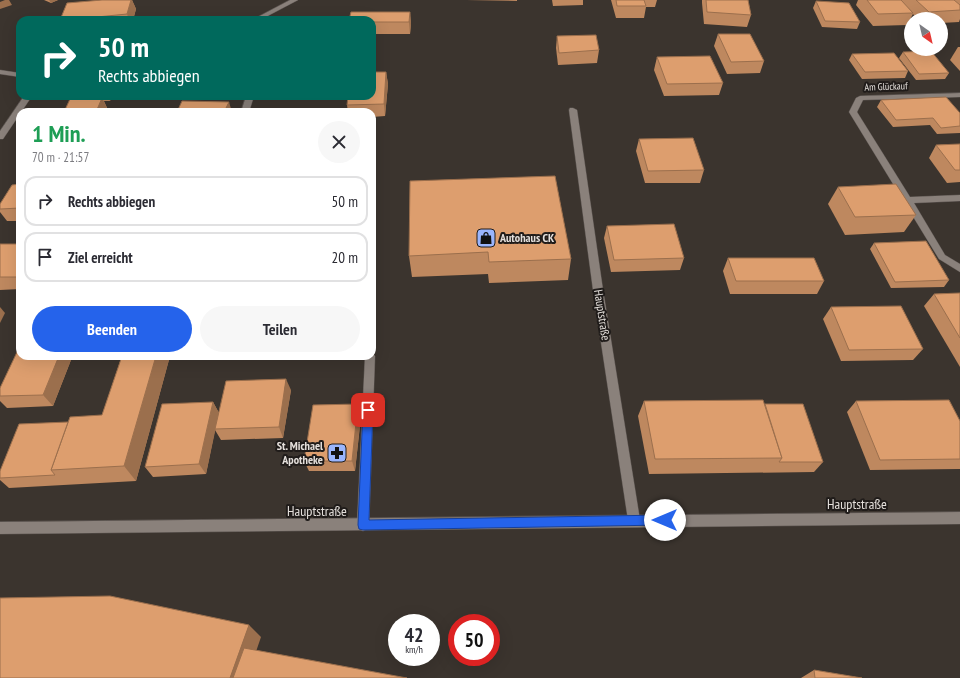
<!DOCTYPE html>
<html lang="de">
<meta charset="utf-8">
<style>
body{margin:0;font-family:"PT Sans Narrow",sans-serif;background:#f7f7f7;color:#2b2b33;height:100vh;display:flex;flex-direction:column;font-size:15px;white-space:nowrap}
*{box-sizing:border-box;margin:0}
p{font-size:13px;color:#7c7c81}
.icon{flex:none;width:22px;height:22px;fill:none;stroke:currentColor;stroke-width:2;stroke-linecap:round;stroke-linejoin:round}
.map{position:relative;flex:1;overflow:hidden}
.details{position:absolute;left:16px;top:108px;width:360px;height:252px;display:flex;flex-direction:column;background:#fff;border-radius:12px;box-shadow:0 4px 16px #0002}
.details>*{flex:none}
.banner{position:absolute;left:16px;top:16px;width:360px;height:84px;border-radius:12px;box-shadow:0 4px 16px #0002;background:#00695c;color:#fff;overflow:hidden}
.needle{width:26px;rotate:146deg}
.controls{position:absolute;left:904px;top:12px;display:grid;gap:8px}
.controls a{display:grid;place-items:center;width:44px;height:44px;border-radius:50%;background:#fff;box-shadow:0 4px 16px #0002;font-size:20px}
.speed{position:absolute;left:388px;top:614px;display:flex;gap:8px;font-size:20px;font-weight:700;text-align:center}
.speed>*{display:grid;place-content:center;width:52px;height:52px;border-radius:50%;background:#fff;box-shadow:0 4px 16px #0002;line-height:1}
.speed small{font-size:10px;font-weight:400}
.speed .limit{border:6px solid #d22;background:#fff;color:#111}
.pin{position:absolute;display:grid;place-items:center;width:34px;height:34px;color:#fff;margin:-17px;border-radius:8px;box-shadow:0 2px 6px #0006}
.me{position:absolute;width:44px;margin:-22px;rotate:270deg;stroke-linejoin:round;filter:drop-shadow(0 0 3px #0008)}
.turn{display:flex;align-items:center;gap:14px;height:84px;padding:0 16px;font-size:18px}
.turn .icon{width:52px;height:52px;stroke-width:2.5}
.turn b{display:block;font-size:28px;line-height:34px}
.round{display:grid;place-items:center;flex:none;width:42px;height:42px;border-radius:21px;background:#f7f7f7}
.head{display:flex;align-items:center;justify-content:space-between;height:68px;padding:0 16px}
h1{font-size:24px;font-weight:700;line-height:30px;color:#1e9e55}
.primary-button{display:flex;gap:8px;margin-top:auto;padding:8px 16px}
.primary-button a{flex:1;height:46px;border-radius:24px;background:#2563eb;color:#fff;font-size:16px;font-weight:700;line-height:46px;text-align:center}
.primary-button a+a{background:#f7f7f7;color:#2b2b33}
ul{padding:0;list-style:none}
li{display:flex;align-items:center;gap:12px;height:50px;margin:0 8px 6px;padding:0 8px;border:2px solid #e1e1e2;border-radius:12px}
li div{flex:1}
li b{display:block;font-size:15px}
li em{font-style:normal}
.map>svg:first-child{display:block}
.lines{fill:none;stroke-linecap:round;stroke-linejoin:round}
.service-casing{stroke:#59524e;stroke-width:1}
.minor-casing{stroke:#59524e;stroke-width:1}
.secondary-casing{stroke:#59524e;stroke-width:1}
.service{fill:#8a817b;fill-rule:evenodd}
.minor{fill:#8a817b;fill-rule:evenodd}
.secondary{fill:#8a817b;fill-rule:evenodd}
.wall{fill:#be885f}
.shaded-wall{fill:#9b6f4d}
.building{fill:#dd9e6e;stroke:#9b6f4d}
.route{fill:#2563eb;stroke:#184099}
.labels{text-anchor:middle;stroke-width:4;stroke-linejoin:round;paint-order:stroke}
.far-street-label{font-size:10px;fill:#e5e0dc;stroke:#201c1a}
.poi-label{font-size:12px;font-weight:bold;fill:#e5e0dc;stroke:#201c1a;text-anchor:start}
.street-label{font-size:12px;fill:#e5e0dc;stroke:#201c1a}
.near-street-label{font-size:14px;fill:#e5e0dc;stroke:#201c1a}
</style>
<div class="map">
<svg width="960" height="678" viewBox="0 0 960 678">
<rect width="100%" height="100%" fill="#3b342e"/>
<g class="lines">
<g class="service-casing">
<g id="service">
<polygon points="246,96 254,96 249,112 241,112"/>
<polygon points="372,353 375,356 369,525 367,529 363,531 359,529 357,525 365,356 372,356"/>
</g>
</g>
<g class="minor-casing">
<g id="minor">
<polygon points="290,0 298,0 260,20 252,20"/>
<polygon points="0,70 20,73 20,77 0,74"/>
<polygon points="960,93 960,97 863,100 857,112 910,197 960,195 960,201 914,203 945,255 960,264 960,272 939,259 849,112 856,98 860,96"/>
<polygon points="24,96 32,96 3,139 0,139 0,131"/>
<polygon points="570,108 573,108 577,110 603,290 640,520 638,524 634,526 630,524 628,520 593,290 569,110"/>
</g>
</g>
<g class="secondary-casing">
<polygon id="secondary" points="960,512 960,524 0,534 0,522"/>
</g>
<use href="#service" class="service"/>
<use href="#minor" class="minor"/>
<use href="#secondary" class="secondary"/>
</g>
<g class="wall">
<polygon points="44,0 58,0 51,3"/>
<polygon points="102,0 132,0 136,9 133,20 60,20"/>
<polygon points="466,0 517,0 517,1"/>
<polygon points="552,0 583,0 583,5 553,6"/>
<polygon points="611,0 657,0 655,7 646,7 644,18 616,18"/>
<polygon points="702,0 748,0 751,15 747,27 704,24 702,3"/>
<polygon points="858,0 960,0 960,19 959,22 941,23 941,19 917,19 913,14 907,25 873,26 856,5"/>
<polygon points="816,1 860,22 857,29 822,27 813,8"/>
<polygon points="410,12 411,24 410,34 372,34 372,20"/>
<polygon points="718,34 764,61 760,73 727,74 714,46"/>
<polygon points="557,36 599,50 597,63 558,65 556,48"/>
<polygon points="958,47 960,47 960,71 950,60"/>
<polygon points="903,52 949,73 945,79 916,80 899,58"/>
<polygon points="852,54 908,71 905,78 862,79 849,60"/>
<polygon points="657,57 723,83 719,95 664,96 654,70"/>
<polygon points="386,72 388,84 385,116 372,117 372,112 348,112 347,105"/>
<polygon points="73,96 112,96 110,101 104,101 108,110 75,99"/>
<polygon points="881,100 960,113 960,133 937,134 930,125 893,127 877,107"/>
<polygon points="639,139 704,170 700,183 645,183 636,151"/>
<polygon points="960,144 960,182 947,183 929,158 936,145"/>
<polygon points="555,176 571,259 568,280 489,283 488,274 412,277 409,256"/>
<polygon points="20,184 20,221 7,221 0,212 0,204"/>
<polygon points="838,187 916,215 904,232 845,235 828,204"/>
<polygon points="607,226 684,258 680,270 611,272 604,238"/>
<polygon points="874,243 949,280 944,287 891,288 870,249"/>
<polygon points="0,244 20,244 20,289 0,290"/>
<polygon points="728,258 824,281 817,294 730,294 723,271"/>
<polygon points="960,293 960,367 924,306 934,294"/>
<polygon points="831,307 923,349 913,360 841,361 823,319"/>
<polygon points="122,356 170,356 136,481 9,488 0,480 0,471 68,422 102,415"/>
<polygon points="71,360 53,406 7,408 0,401 0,388"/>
<polygon points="291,390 283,438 221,440 215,430 206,474 153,477 145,467 213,402 219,413"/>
<polygon points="644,401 765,404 823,462 814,472 649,474 638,416"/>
<polygon points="856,401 960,421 960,469 870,470 847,412"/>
<polygon points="358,404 361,416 355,471 309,471 304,461"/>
<polygon points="814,670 862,678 801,678"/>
</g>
<g class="shaded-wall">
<polygon points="5,0 9,0 12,5 0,9 0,2"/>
<polygon points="49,0 58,0 51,3"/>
<polygon points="131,0 132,0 136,9 133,20 129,20 127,14"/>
<polygon points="410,12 411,24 410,34 409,22"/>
<polygon points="386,72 388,84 385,116 384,104"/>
<polygon points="107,96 112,96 110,101"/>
<polygon points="102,98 108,110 107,112 96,112"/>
<polygon points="229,102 232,112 224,112"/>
<polygon points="0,307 5,313 0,323"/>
<polygon points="59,356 68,356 71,360 53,406 43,395"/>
<polygon points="156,356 170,356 136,481 124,466"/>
<polygon points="286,379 291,390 283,438 279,427"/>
<polygon points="213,402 219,413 206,474 199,464"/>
<polygon points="358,404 361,416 355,471 352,461"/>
<polygon points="249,625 261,637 247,678 230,678"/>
</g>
<g class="building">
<polygon points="102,0 131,0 127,14 67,20 60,20 67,3"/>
<polygon points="616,0 644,0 646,6 617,6"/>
<polygon points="706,0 748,0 751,15 707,12"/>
<polygon points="867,0 901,0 913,13 878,14"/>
<polygon points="916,0 954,0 960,5 960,10 929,12"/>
<polygon points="816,1 849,3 860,22 825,21"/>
<polygon points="351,12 410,12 409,22 372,22 372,20 349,20"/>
<polygon points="718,34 750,34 764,61 731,62"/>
<polygon points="596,35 599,50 559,53 557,36"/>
<polygon points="931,51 949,73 919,74 903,52"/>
<polygon points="894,53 908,71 865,72 852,54"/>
<polygon points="710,56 723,83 667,84 657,57"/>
<polygon points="372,72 386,72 384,104 347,105 348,96 372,96"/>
<polygon points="946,97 960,113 960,126 941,128 933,118 896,120 881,100"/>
<polygon points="102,98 96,112 64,112 70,99"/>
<polygon points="182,101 229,102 224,112 177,112"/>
<polygon points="693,138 704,170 648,171 639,139"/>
<polygon points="960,144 960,170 955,170 936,145"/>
<polygon points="555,176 571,259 489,262 488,252 409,256 410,181"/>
<polygon points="20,184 20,208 0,209 0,204 12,185"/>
<polygon points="896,184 916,215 855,217 838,187"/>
<polygon points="674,224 684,258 614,260 607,226"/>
<polygon points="926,241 949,280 895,282 874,243"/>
<rect x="0" y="244" width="20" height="33"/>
<polygon points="728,258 814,258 824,281 736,281"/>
<polygon points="960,293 960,338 934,294"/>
<polygon points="901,306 923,349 849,350 831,307"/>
<polygon points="18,350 20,350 20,356 59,356 43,395 0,396 0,388"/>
<polygon points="122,356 156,356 124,466 51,470 70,417 102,415"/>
<polygon points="286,379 279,427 215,429 226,381"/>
<polygon points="763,400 782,458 655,459 644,401"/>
<polygon points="949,400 960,421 960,459 880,460 856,401"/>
<polygon points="213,402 199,464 145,467 162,404"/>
<polygon points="358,404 352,461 304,461 313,405"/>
<polygon points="765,404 803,404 823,462 779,462 782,458"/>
<polygon points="68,422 51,470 55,475 0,478 0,471 19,424"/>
<polygon points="110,596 249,625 230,678 0,678 0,598"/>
<polygon points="244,648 407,678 233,678"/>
<polygon points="814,670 862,678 815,678"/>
</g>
<polygon class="route" points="368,406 371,407 373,410 369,520 665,515 669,516 670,520 669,524 665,525 363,530 359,529 358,525 363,410 364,407"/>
<defs>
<g id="shop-square" transform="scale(1)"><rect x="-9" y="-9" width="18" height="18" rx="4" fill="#9ab5fd" stroke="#201c1a"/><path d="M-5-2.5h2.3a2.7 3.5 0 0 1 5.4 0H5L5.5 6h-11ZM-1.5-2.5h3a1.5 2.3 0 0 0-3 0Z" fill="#111"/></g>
<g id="pharmacy-square" transform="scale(1)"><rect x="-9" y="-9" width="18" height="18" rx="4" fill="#9ab5fd" stroke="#201c1a"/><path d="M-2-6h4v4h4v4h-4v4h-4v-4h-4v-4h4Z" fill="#111"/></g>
</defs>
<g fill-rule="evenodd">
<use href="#shop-square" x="486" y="238"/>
<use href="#pharmacy-square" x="337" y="453"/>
</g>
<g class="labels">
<g class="far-street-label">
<text transform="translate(886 86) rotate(-2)" y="4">Am Glückauf</text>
</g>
<g class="poi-label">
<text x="500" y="242">Autohaus CK</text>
<text x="323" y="450" text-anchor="end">St. Michael<tspan x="323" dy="14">Apotheke</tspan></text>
</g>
<g class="street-label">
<text transform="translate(602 315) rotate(81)" y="4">Hauptstraße</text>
</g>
<g class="near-street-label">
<text x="857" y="509">Hauptstraße</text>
<text x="317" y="516">Hauptstraße</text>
</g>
</g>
</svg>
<div class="controls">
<a><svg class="needle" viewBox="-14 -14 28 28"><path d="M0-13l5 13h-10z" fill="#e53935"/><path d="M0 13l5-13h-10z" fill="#7c7c81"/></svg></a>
</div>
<div class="speed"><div>42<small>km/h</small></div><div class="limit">50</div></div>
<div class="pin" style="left:368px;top:410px;background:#d93025"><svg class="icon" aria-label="arrive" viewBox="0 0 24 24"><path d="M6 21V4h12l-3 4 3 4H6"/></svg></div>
<svg class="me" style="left:665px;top:520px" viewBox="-20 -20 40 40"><circle r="19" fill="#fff"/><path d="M0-13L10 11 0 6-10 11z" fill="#2563eb"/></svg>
<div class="banner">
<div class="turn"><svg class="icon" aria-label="right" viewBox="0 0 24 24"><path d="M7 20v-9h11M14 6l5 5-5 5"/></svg><div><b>50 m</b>Rechts abbiegen</div></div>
</div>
<section class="details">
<div class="head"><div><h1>1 Min.</h1><p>70 m · 21:57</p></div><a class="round"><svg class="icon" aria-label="close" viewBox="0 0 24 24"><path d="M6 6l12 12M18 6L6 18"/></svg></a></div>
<ul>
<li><svg class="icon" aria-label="right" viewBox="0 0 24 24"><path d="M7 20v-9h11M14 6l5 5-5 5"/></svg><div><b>Rechts abbiegen</b></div><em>50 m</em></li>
<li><svg class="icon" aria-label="arrive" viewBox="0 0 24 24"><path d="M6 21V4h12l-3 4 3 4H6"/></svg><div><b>Ziel erreicht</b></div><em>20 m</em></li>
</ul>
<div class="primary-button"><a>Beenden</a><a>Teilen</a></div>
</section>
</div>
